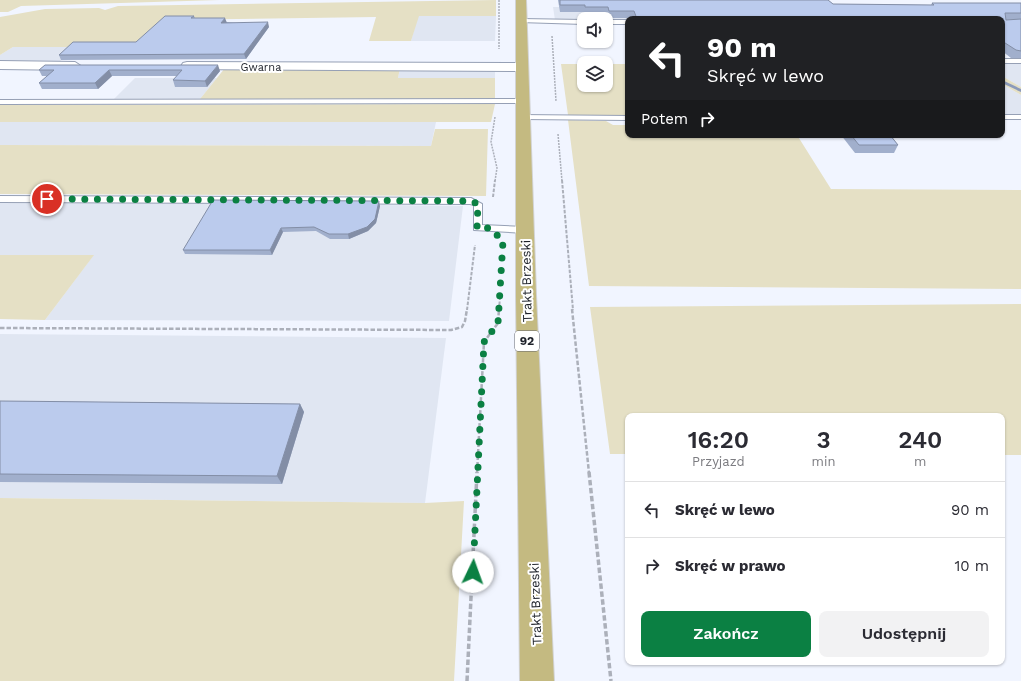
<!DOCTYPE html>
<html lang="pl">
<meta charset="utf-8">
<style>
body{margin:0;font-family:"Work Sans",sans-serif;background:#f2f2f3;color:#2b2b33;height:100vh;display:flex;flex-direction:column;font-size:15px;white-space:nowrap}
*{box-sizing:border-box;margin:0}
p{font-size:13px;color:#7c7c81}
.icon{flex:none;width:22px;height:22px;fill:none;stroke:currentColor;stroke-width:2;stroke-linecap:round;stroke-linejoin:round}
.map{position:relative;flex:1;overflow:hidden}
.drawer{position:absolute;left:625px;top:413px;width:380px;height:252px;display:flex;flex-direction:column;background:#fff;border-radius:8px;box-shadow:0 1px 3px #0004}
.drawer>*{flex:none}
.hud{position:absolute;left:625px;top:16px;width:380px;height:122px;border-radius:8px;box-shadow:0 1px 3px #0004;background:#202124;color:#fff;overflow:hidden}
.controls{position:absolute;left:577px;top:12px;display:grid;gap:8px}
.controls a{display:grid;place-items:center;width:36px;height:36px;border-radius:8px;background:#fff;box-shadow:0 1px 3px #0004;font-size:20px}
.pin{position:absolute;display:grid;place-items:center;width:34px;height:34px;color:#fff;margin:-17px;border:2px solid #fff;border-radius:50%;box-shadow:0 1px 4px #0007}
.me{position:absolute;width:44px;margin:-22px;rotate:3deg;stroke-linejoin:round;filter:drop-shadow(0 0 3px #0008)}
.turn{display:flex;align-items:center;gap:14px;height:84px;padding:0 16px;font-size:18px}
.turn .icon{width:52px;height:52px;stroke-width:2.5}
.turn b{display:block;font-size:28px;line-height:34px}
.then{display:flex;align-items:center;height:38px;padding:0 16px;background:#0003;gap:8px;font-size:15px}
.eta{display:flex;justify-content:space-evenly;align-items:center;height:68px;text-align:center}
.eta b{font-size:24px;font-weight:600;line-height:28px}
.primary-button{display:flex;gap:8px;margin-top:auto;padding:8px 16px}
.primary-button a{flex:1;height:46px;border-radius:8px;background:#0b8043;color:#fff;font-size:16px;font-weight:600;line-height:46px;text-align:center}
.primary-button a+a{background:#f2f2f3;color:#2b2b33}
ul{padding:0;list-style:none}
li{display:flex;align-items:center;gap:12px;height:56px;padding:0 16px;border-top:1px solid #e1e1e2}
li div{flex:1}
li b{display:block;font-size:15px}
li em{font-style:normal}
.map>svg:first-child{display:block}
.built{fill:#e0e6f2}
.green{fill:#e5e0c5}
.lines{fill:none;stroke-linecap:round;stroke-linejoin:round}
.stream{fill:#8b9aba;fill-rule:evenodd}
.service-casing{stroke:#96a0b5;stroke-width:2}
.minor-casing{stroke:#96a0b5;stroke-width:2}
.primary-casing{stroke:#d2d3d4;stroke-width:2}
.path-far3{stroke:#acb0ba;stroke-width:1.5;stroke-dasharray:2 1;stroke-linecap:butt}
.path-far2{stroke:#acb0ba;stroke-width:2;stroke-dasharray:3.5 1.5;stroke-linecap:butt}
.path-far1{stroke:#acb0ba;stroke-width:2.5;stroke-dasharray:4.5 2;stroke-linecap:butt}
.path{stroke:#acb0ba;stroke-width:3.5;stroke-dasharray:5.5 2.5;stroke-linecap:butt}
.service{fill:#fff;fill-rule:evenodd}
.minor{fill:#fff;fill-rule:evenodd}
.primary{fill:#c4ba81;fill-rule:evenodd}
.wall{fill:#a1afcc}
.shaded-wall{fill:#838ea6}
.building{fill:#bbcbed;stroke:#838ea6}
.route{stroke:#0b8043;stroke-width:7;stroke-dasharray:0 12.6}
.labels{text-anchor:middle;stroke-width:4;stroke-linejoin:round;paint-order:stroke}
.far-street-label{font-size:11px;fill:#1e222a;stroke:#fff}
.shield{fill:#fff;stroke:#62646a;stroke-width:1}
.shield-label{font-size:12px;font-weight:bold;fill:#1e222a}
.street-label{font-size:13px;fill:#1e222a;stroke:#fff}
</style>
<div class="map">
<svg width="1021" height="681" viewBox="0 0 1021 681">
<rect width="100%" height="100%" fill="#f1f5ff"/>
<g class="built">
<polygon points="553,7 631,7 637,19 628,19 628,21 606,21 606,19 555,20"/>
<polygon points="418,16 496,16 495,41 411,41"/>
<polygon points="13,47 76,47 58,63 0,63 0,55"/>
<polygon points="1002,64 1021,64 1021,87 1002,76"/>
<polygon points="400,68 495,68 495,78 398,78"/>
<polygon points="135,78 217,78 200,99 114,99"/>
<polygon points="1002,84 1021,95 1021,115 1002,115"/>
<polygon points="0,122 436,122 431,146 0,145"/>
<polygon points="0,203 216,203 463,206 449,321 45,320 93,256 0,255"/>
<polygon points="0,334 446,338 425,503 0,498"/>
</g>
<g class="green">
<polygon points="0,0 220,0 21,6 8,12 0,12"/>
<polygon points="496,0 496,16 419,16 411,41 369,41 376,17 163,20 136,47 13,47 0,55 0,17 45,9 99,8 105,10 118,6"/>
<polygon points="561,64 584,64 584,85 606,85 606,64 628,64 628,115 568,115"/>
<polygon points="225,68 400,68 398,78 495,78 495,99 200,99"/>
<polygon points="1002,76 1021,87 1021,95 1002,84"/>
<polygon points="495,104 491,122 0,122 0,105"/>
<polygon points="568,120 606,121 613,125 628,125 628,135 797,135 831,189 1021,190 1021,289 589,286"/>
<polygon points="435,129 488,129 486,196 0,194 0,145 431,146"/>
<polygon points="0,255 94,255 45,320 0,319"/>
<polygon points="1021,304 1021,455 1002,455 1002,416 628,416 628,454 610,454 590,307"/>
<polygon points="0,498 425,503 464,501 454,681 0,681"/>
</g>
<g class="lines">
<polygon class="stream" points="1002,80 1021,89 1021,92 1002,83"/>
<g class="service-casing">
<g id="service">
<polygon points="521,19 584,20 584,24 519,22"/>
<rect x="606" y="20" width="22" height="4"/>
<rect x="1002" y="59" width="19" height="4"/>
<polygon points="0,100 522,99 525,101 522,103 0,104"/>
<polygon points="520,115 628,116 628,120 523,119 519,117"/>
<rect x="1002" y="115" width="19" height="4"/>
<polygon points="0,196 471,198 482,204 482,225 525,227 530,230 525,233 474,230 474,205 470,204 0,202"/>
</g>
</g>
<g class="minor-casing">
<g id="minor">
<polygon points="0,61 75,62 81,66 75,70 0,69"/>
<polygon points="187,62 522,63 528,67 522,71 183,69 181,66 183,63"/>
</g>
</g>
<g class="primary-casing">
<polygon id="primary" points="516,0 526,0 536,295 554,681 520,681 516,295"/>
</g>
<g class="path-far3">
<polyline points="499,0 499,49"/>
<polyline points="552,36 556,101"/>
<polyline points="495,117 491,142 497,168 495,181"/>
<polyline points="558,134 562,181"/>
</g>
<g class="path-far2">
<polyline points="562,180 573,310"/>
<polyline points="493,197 495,180"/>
<polyline points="467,310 475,245"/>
<polyline points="499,310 500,297"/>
</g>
<g class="path-far1">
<polyline points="572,309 589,473"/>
<polyline points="0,328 451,330 462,327 465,321 467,309"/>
<polyline points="477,473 484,342 498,323 499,309"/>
</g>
<g class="path">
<polyline points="589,472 611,681"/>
<polyline points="467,681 477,472"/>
</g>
<use href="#service" class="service"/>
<use href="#minor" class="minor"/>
<use href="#primary" class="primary"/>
</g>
<g class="wall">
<polygon points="558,0 828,0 833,4 931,5 932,3 1021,3 1021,58 1011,58 1002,51 1002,19 633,19 633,18 608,18 607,14 585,14 585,12 560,12"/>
<polygon points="194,16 195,18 269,27 246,59 61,60 59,55 136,42"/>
<polygon points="45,65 220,71 207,87 175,87 173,80 177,76 112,76 98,89 42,89 39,83 47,76 42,76 39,70"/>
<polygon points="841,135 890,135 898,145 894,153 855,153"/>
<polygon points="380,206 376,223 368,231 349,239 330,239 316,231 283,232 272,255 185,254 183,250"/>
<polygon points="0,401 300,404 304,412 282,484 0,482"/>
</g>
<g class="shaded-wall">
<polygon points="225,18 227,23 221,23"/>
<polygon points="268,22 269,27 246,59 244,54"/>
<polygon points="218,65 220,71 207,87 205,81"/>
<polygon points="109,70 112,76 98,89 95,83"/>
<polygon points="379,201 380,206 376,223 368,231 349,239 348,234"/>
<polygon points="281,228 283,232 272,255 270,250"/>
<polygon points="300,404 304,412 282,484 277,476"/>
</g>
<g class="building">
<polygon points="560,0 828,0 833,4 934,5 932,3 1021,3 1021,13 1005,13 1006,20 1021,19 1021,51 1016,50 1002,41 1002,19 637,19 634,11 609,11 608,7 585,7 585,5 560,5"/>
<polygon points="165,16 194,16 191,18 225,18 221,23 268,22 244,54 59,55 73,42 136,42"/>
<polygon points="45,65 218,65 205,81 173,80 182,70 109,70 95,83 39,83 54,70 39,70"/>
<polygon points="851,135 890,135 898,145 859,145"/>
<polygon points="213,200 379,201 375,219 367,227 348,234 329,234 314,227 281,228 270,250 183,250"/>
<polygon points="0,401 300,404 277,476 0,474"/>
</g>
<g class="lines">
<polyline class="route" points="47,199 471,201 478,204 477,228 490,228 503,241 498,323 484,342 473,572"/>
</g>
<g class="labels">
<g class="far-street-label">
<text x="261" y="71">Gwarna</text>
</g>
<rect class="shield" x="515" y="331" width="24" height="20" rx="3"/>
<g class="shield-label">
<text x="527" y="345">92</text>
</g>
<g class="street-label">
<text transform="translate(526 281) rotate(-91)" y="5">Trakt Brzeski</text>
<text transform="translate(535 604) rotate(-92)" y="5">Trakt Brzeski</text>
</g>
</g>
</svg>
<div class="controls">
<a><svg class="icon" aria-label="sound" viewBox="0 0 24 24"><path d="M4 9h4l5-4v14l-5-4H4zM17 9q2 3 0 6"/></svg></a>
<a><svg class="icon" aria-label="layers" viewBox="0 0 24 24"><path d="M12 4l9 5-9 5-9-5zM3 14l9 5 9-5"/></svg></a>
</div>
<div class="pin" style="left:47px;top:199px;background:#d93025"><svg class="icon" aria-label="arrive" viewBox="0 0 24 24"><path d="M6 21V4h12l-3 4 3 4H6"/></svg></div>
<svg class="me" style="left:473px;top:572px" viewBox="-20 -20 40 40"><circle r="19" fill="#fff"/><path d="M0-13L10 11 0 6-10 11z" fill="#0b8043"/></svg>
<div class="hud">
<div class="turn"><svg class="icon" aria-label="left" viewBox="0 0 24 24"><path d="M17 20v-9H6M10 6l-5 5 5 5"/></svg><div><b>90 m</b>Skręć w lewo</div></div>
<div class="then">Potem<svg class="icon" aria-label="right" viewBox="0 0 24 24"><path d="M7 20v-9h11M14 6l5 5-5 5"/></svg></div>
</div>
<section class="drawer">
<div class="eta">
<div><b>16:20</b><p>Przyjazd</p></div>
<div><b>3</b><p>min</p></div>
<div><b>240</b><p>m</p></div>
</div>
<ul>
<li><svg class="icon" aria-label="left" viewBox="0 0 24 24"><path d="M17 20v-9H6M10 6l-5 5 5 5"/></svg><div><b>Skręć w lewo</b></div><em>90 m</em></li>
<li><svg class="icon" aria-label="right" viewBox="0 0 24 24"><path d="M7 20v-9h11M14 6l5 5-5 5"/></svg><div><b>Skręć w prawo</b></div><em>10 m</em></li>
</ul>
<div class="primary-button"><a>Zakończ</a><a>Udostępnij</a></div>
</section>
</div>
